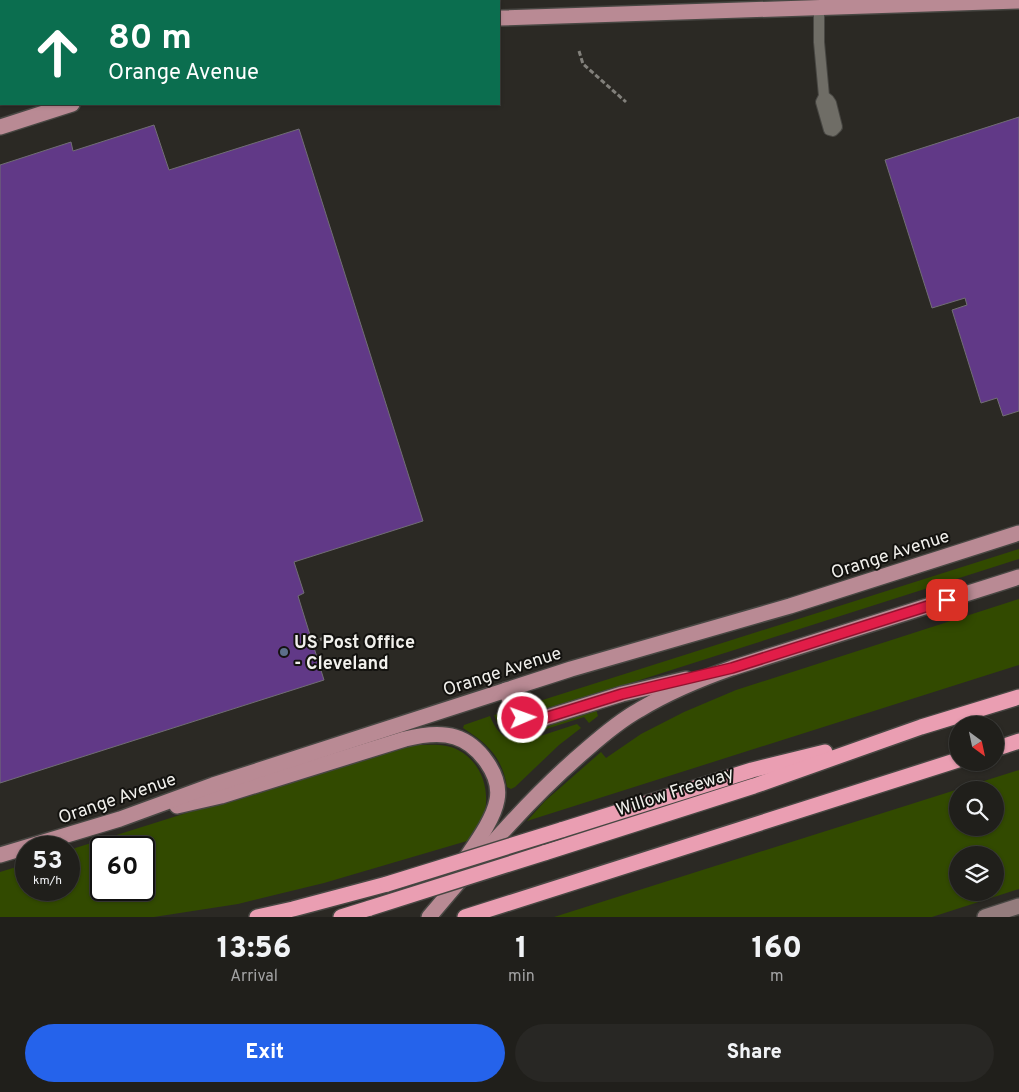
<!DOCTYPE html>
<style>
body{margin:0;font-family:Overpass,sans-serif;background:#282724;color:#f1f3f6;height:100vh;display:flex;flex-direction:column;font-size:19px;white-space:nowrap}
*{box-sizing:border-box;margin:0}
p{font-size:16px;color:#a2a2a3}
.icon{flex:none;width:28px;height:28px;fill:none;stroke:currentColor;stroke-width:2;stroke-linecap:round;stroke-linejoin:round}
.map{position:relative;height:917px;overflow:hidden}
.drawer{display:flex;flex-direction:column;background:#201f1b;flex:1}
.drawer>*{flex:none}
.guide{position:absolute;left:0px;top:0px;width:500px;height:105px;box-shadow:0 1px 4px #0004,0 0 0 1px #3d3d3a;background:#0b6e4f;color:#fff;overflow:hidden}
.needle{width:32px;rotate:147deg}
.tools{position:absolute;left:949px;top:716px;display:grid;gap:10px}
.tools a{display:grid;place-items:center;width:55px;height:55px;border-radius:50%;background:#201f1b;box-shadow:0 1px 4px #0004,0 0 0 1px #3d3d3a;font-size:25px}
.speed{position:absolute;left:15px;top:836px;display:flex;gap:10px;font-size:25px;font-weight:700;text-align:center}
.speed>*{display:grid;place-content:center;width:65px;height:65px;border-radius:50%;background:#201f1b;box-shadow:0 1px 4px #0004,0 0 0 1px #3d3d3a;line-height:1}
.speed small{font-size:12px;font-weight:400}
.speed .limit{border:2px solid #111;border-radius:8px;background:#fff;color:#111}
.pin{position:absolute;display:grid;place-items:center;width:42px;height:42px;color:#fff;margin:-21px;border-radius:10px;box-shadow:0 2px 8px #0006}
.me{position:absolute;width:55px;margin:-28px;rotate:88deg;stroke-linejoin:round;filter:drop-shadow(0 0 4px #0008)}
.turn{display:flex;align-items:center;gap:18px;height:105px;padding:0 25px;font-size:22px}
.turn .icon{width:65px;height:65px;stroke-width:2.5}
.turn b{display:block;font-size:35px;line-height:42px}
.eta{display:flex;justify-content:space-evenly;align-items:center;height:85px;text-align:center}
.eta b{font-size:30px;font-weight:800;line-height:35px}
.primary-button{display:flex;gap:10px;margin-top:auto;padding:10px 25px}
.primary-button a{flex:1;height:58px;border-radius:30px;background:#2563eb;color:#fff;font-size:20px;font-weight:800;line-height:58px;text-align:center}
.primary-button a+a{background:#282724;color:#f1f3f6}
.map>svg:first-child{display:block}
.green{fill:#324a00;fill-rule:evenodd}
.building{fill:#613987;stroke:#716e74}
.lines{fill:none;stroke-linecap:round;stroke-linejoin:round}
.lane-casing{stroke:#484743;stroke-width:12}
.secondary-casing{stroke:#484743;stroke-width:18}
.primary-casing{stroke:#484743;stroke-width:18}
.highway-casing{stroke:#484743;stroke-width:18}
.path{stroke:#82807b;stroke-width:3;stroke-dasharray:5 2.5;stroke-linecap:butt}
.lane{stroke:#6f6d66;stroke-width:10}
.secondary{stroke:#947c7d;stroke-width:15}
.primary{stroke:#b98a94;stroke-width:15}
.highway{stroke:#ea9eb2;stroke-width:15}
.highway-bridge-casing{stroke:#484743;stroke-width:18;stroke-linecap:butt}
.highway-bridge{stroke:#ea9eb2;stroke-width:15}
.route-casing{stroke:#92132f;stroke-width:12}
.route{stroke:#e11d48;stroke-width:9}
.service-dot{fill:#5c6f8a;stroke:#13120f;stroke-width:2}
.labels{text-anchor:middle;stroke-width:4;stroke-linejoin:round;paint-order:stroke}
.street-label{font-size:18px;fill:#f1f0ec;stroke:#13120f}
.poi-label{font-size:18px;font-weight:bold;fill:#f1f0ec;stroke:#13120f;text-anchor:start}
</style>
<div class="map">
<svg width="1019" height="917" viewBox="0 0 1019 917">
<rect width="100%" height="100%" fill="#2b2924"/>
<g class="green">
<polygon points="0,0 309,0 1,1 0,46"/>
<path d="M1019,549V559L546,710C538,711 535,710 530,704Z"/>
<polygon points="1019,599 1019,665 527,821 545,801 601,752 606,758 641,734 684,712 736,690"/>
<path d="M596,709L598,716L589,723L584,717L524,736C508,736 500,730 494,715L498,714C502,719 503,727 509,730C521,737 581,714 596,709Z"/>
<path d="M490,716C497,734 508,744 528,740L577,724L581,728L559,745L515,787L511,789L507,787C502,757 488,744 463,728L464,725Z"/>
<path d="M416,745C429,745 446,743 458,750C484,763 492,796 482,822C479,829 472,835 467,841L324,883L238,904L154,917H0V872L26,864V890H69V850L376,753ZM101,848H144V890H101Z"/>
<path d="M1019,770V889L932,917H554ZM958,790H995V828H958ZM958,855H995V892H958Z"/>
</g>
<g class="building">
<polygon points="1019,117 1019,411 1003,416 997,398 981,403 952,310 967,305 965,298 932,308 885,160"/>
<polygon points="154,125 169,170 299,129 423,521 294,562 304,593 298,596 324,680 0,783 0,165 71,142 73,151"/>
</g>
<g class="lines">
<g class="lane-casing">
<polyline id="lane" points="819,8 819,42 824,96 821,102 829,130 833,131 837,127 831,103 829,100 824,96"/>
</g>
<g class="secondary-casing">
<polyline id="secondary" points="985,917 1019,906"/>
</g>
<g class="primary-casing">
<g id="primary">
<polyline points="499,18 1019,1"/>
<polyline points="0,127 72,104"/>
<path d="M506,690C513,708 515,721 538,720L622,694L686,679"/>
<path d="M177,806L221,796L405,739C421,735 439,732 455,737C478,744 502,775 497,800C493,822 472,848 460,867"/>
<polyline points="0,855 120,819 213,785 571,669 790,606 1019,533"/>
<path d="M429,917C479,858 528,799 587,749C603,735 621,720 639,710C669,692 700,679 732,668L1019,577"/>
</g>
</g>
<g class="highway-casing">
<g id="highway">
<polyline points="995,749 1019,741"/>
<polyline points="561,830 752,770 825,752"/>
<polyline points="544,853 754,786 921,727 1019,697"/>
<polyline points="257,917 293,909 387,884"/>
<polyline points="341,917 370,908"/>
<polyline points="465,917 958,760"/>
</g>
</g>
<g class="path">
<polyline points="579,51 583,64 626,102"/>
<polyline points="313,642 330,636"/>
</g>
<use href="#lane" class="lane"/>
<use href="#secondary" class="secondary"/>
<use href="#primary" class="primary"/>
<use href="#highway" class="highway"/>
<g class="highway-bridge-casing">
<g id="highway-bridge">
<polyline points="387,884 561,830"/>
<polyline points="370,908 544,853"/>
</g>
</g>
<use href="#highway-bridge" class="highway-bridge"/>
</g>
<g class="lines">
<g class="route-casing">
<polyline id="route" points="523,718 530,721 538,720 622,694 732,668 947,600"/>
</g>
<use href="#route" class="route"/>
</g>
<circle class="service-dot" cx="284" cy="652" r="5"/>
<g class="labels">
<g class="street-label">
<text transform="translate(890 554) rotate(-18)" y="6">Orange Avenue</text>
<text transform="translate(502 671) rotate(-18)" y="6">Orange Avenue</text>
<text transform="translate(675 791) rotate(-18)" y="6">Willow Freeway</text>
<text transform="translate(117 798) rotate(-19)" y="6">Orange Avenue</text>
</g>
<g class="poi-label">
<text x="294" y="648">US Post Office<tspan x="294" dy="21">- Cleveland</tspan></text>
</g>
</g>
</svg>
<div class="tools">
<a><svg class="needle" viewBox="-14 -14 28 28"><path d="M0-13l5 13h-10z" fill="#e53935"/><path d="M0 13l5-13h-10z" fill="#a2a2a3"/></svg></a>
<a><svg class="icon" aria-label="search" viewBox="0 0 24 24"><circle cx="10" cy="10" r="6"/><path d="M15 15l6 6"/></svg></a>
<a><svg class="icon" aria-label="layers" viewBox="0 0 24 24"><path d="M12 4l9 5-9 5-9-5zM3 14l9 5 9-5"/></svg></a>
</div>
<div class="speed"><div>53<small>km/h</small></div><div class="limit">60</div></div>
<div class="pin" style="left:947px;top:600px;background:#d93025"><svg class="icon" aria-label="arrive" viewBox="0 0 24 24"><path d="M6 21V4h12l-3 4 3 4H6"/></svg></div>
<svg class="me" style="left:523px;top:718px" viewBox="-20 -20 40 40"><circle r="17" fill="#e11d48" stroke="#fff" stroke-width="3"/><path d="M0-11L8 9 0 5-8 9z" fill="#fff"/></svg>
<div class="guide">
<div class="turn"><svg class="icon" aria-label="ahead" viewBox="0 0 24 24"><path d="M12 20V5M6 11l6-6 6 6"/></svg><div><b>80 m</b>Orange Avenue</div></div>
</div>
</div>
<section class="drawer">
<div class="eta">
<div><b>13:56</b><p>Arrival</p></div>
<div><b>1</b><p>min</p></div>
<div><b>160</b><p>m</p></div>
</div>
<div class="primary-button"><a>Exit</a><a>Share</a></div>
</section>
